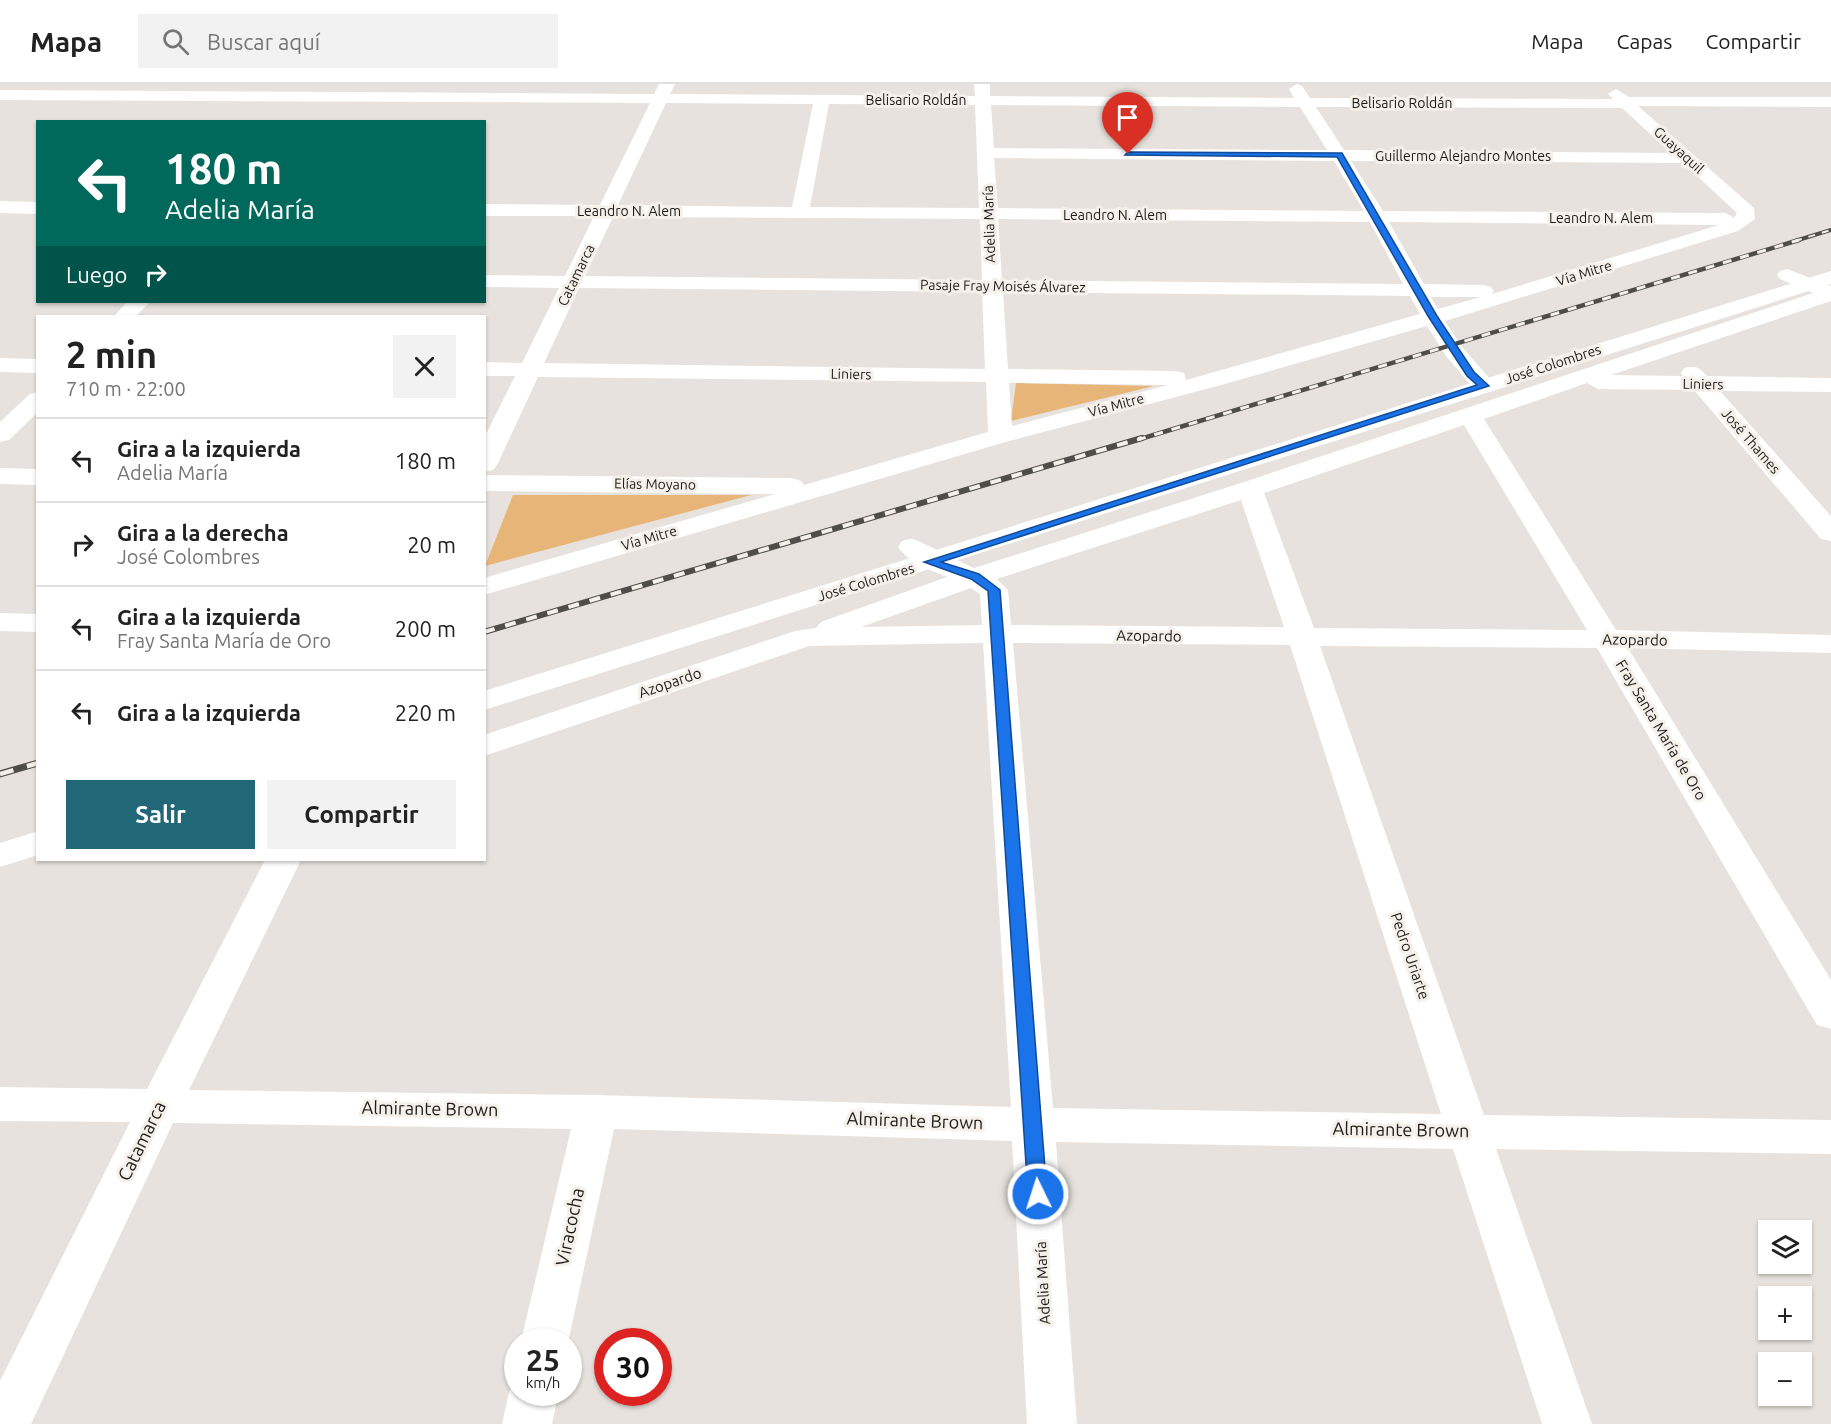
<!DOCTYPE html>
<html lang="es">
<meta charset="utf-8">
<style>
body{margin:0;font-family:Ubuntu,sans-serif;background:#f2f2f2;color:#222;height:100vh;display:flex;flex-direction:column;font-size:22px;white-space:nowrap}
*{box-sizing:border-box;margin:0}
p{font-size:20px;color:#767676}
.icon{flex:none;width:33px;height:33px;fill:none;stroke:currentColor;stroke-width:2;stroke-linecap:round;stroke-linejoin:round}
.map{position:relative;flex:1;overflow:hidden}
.sheet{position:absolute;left:36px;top:231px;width:450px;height:546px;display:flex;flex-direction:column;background:#fff;border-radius:0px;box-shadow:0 2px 4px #0004}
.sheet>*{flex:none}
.hud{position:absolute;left:36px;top:36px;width:450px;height:183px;border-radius:0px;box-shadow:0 2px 4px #0004;background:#00695c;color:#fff;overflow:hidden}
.tools{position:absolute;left:1758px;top:1136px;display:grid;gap:12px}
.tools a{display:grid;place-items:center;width:54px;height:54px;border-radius:0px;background:#fff;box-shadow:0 2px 4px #0004;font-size:30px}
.speed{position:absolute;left:504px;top:1244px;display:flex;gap:12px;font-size:30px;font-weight:700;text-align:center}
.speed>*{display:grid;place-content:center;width:78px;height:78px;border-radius:50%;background:#fff;box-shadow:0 2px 4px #0004;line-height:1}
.speed small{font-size:15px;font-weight:400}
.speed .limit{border:9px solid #d22;background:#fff;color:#111}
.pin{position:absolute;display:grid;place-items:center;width:51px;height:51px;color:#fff;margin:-62px -26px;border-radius:50% 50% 50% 0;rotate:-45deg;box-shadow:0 0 6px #0007}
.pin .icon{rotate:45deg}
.me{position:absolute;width:66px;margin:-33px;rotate:356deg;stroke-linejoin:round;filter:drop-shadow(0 0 4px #0008)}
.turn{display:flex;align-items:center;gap:21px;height:126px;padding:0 30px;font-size:27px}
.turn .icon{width:78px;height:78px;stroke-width:2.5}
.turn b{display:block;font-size:42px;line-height:51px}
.then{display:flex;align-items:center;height:57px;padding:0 30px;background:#0003;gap:12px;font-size:22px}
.round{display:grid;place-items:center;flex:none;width:63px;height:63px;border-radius:0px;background:#f2f2f2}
.summary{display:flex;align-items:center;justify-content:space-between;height:102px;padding:0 30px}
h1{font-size:36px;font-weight:700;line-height:45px}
.primary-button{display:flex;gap:12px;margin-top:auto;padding:12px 30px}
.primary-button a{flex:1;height:69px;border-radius:0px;background:#226778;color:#fff;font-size:24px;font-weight:700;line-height:69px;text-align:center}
.primary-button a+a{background:#f2f2f2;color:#222}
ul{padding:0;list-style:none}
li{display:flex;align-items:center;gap:18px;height:84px;padding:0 30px;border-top:2px solid #e0e0e0}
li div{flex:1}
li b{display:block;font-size:22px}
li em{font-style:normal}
header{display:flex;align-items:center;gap:36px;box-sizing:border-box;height:84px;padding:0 30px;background:#fff;border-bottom:2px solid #e0e0e0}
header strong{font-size:28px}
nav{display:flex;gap:33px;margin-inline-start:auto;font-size:21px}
.search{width:420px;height:54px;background:#f2f2f2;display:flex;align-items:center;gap:15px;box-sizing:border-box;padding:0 21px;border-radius:0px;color:#767676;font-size:22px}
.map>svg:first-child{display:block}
.green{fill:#e8b578}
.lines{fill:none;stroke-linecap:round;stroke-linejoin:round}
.street{fill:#fff;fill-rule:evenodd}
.secondary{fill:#fff;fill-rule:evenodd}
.rail-far3-casing{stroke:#4f4d4a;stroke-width:4}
.rail-far2-casing{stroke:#4f4d4a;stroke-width:4.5}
.rail-far1-casing{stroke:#4f4d4a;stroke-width:6}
.rail-casing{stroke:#4f4d4a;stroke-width:7}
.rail-far3{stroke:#f5f0ea;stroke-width:2;stroke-dasharray:7;stroke-linecap:butt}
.rail-far2{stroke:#f5f0ea;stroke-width:3;stroke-dasharray:9;stroke-linecap:butt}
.rail-far1{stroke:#f5f0ea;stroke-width:4;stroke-dasharray:11;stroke-linecap:butt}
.rail{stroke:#f5f0ea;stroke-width:4.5;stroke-dasharray:14;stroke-linecap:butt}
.route{fill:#1a73e8;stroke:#114b97;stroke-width:1.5}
.labels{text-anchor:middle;stroke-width:6;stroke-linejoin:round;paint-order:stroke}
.far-street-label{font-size:14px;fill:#1c1b19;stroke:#f5f0ea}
.street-label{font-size:15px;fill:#1c1b19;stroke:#f5f0ea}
.near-street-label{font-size:18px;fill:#1c1b19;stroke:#f5f0ea}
</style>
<header>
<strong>Mapa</strong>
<div class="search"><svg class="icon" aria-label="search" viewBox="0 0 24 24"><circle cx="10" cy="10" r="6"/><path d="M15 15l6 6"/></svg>Buscar aquí</div>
<nav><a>Mapa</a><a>Capas</a><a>Compartir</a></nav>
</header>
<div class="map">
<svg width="1831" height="1340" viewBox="0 0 1831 1340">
<rect width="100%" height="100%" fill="#e7e2dd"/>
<g class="green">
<polygon points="1016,299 1154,302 1011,337"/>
<polygon points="513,411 751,411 485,482"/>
</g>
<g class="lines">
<g class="street">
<path d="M659,0H675L670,10L975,12L974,0H990V12L1294,14L1289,5L1297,0L1302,2L1310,14L1613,15L1608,10L1616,5L1629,13H1831V23L1638,22L1754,124L1755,135L1738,147L1445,237L1462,263L1496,302L1492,307H1476L1446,272L1427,242L1225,300L1009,357L484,511V494L775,410L484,407V391L792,394L801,397L804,401L988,348L986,298L538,293L497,381L493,386L484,388V354L515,292H484V278L522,279L559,204L484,203V191L565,192L594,132H484V120L600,121L650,19L0,16V6L654,10ZM666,19L813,20L792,123L618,121ZM829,20L975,21L979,124L810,123ZM991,21L1300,23L1327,66L994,64ZM1316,23L1622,24L1671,69L1344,66ZM994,74L1334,77L1364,127L998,124ZM1351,77L1683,79L1737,129L1734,134L1726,129L1383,127ZM613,133L980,135L982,196L585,192ZM998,135L1370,138L1403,200L1002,196ZM1389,138L1719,141L1492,210L1494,207L1491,203L1484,201L1424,200ZM579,204L982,208L985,285L544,279ZM1003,208L1410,212L1420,230L1186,296L1184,289L1176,287L1008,285ZM1431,213H1481L1438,225ZM1009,299L1168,301L1012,342Z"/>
<polygon points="0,117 38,118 38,130 0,129"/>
<path d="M1787,185L1831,202V217L1611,291L1683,292L1681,289L1684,284C1695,281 1700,284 1707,292L1831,294V308L1720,307L1831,432V457L1821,455L1694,306L1598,305L1587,299L1484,335L1616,546L1831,551V569L1628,564L1831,896V945L1817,941L1597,564L1320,562L1484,1031L1831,1036V1070L1496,1065L1592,1340H1542L1453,1065L1056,1058L1077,1340H1027L1012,1057L614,1045L568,1259L521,1257L571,1045L173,1039L31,1340H0V1297L130,1038L0,1037V1003L147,1005L265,776H301L189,1006L596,1011L1011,1023L983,559L809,562L484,672V651L795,547L816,544L821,538L947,493C930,486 909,479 898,463L902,457C905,456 909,455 912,455C917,455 964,480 974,484L1241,399L1813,209L1780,195L1777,191L1780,187ZM1464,341L1587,546L1314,544L1264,409ZM1241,416L1284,543L1011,541L1008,506L997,495ZM971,504L980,510L982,541L861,543ZM1013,559L1290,561L1441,1030L1053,1024Z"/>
<polygon points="127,218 150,218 136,232 114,232"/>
<polygon points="0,274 38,275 38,289 0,288"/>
<polygon points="38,308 38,328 9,356 0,358 0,338 30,310"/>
<polygon points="0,384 38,385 38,401 0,400"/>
<polygon points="0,529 38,530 38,548 0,547"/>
<polygon points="518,1291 518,1308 559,1308 552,1340 502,1340 509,1308"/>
</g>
<g class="secondary">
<polygon points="1831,187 1831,200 484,626 484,607"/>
<polygon points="38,747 38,771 0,783 0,759"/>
</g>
<g class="rail-far3-casing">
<polyline id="rail-far3" points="1795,157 1831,146"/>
</g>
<g class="rail-far2-casing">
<polyline id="rail-far2" points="1137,356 1799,156"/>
</g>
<g class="rail-far1-casing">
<polyline id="rail-far1" points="484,548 1142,354"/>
</g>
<g class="rail-casing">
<polyline id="rail" points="0,690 38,679"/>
</g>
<use href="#rail-far3" class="rail-far3"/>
<use href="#rail-far2" class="rail-far2"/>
<use href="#rail-far1" class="rail-far1"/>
<use href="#rail" class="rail"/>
</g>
<polygon class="route" points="1128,68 1342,69 1437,232 1474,288 1489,302 941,478 979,490 1000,506 1047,1110 1044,1115 1038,1117 1031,1115 1028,1110 988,507 971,495 924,478 1477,301 1467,292 1428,232 1337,73 1125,71"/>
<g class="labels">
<g class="far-street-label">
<text x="916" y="21">Belisario Roldán</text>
<text x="1402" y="24">Belisario Roldán</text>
<text transform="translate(1679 66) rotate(42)" y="5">Guayaquil</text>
<text x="1463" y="77">Guillermo Alejandro Montes</text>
<text x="629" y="132">Leandro N. Alem</text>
<text x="1115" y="136">Leandro N. Alem</text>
<text x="1601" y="139">Leandro N. Alem</text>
<text transform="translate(989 140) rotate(-92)" y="5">Adelia María</text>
<text transform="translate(1584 189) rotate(-17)" y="5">Vía Mitre</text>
<text transform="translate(576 191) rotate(-64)" y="5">Catamarca</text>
<text transform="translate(1003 202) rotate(1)" y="5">Pasaje Fray Moisés Álvarez</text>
<text transform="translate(1553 280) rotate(-18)" y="5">José Colombres</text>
<text transform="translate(851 290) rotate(1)" y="5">Liniers</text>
<text transform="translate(1703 300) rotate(1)" y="5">Liniers</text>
<text transform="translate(1116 321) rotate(-15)" y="5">Vía Mitre</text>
<text transform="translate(1751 357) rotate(49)" y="5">José Thames</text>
<text transform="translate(655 400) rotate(1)" y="5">Elías Moyano</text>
<text transform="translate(649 454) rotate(-16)" y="5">Vía Mitre</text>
<text transform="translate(866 498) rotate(-17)" y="5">José Colombres</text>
</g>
<g class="street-label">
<text transform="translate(1149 552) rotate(1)" y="5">Azopardo</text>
<text transform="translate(1635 556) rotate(1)" y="5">Azopardo</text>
<text transform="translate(670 599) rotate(-19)" y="5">Azopardo</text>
<text transform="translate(1661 646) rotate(59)" y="5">Fray Santa María de Oro</text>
<text transform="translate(1410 872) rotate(71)" y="5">Pedro Uriarte</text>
<text transform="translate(1043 1199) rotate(-93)" y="5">Adelia María</text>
</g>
<g class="near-street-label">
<text transform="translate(430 1025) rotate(1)" y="6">Almirante Brown</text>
<text transform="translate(915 1037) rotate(2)" y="6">Almirante Brown</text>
<text transform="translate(1401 1046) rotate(1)" y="6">Almirante Brown</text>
<text transform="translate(142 1057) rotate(-64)" y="6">Catamarca</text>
<text transform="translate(570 1143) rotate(-78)" y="6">Viracocha</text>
</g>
</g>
</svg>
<div class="tools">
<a><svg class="icon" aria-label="layers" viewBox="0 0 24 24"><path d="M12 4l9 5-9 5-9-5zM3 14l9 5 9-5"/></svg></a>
<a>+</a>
<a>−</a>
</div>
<div class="speed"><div>25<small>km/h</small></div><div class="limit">30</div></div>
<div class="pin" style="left:1128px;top:70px;background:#d93025"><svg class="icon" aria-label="arrive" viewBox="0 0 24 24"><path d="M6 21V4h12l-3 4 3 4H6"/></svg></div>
<svg class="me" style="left:1038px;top:1110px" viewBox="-20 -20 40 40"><circle r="17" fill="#1a73e8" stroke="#fff" stroke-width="3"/><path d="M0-11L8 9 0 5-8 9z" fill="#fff"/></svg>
<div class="hud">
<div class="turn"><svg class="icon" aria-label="left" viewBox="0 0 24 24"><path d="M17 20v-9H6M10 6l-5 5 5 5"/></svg><div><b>180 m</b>Adelia María</div></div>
<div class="then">Luego<svg class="icon" aria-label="right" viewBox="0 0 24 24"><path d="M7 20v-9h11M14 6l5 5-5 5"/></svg></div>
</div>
<section class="sheet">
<div class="summary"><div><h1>2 min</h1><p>710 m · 22:00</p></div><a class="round"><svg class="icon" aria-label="close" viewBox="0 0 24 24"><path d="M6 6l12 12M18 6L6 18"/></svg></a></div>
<ul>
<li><svg class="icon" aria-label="left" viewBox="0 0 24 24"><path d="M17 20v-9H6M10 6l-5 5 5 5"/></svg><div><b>Gira a la izquierda</b><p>Adelia María</p></div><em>180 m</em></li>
<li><svg class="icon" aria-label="right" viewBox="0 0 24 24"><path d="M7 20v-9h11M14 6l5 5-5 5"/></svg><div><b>Gira a la derecha</b><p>José Colombres</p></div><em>20 m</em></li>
<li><svg class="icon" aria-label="left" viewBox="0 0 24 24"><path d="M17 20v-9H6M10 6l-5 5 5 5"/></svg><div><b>Gira a la izquierda</b><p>Fray Santa María de Oro</p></div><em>200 m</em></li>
<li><svg class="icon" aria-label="left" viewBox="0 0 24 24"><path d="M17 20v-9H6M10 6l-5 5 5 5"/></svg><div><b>Gira a la izquierda</b></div><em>220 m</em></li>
</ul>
<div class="primary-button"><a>Salir</a><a>Compartir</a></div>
</section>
</div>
